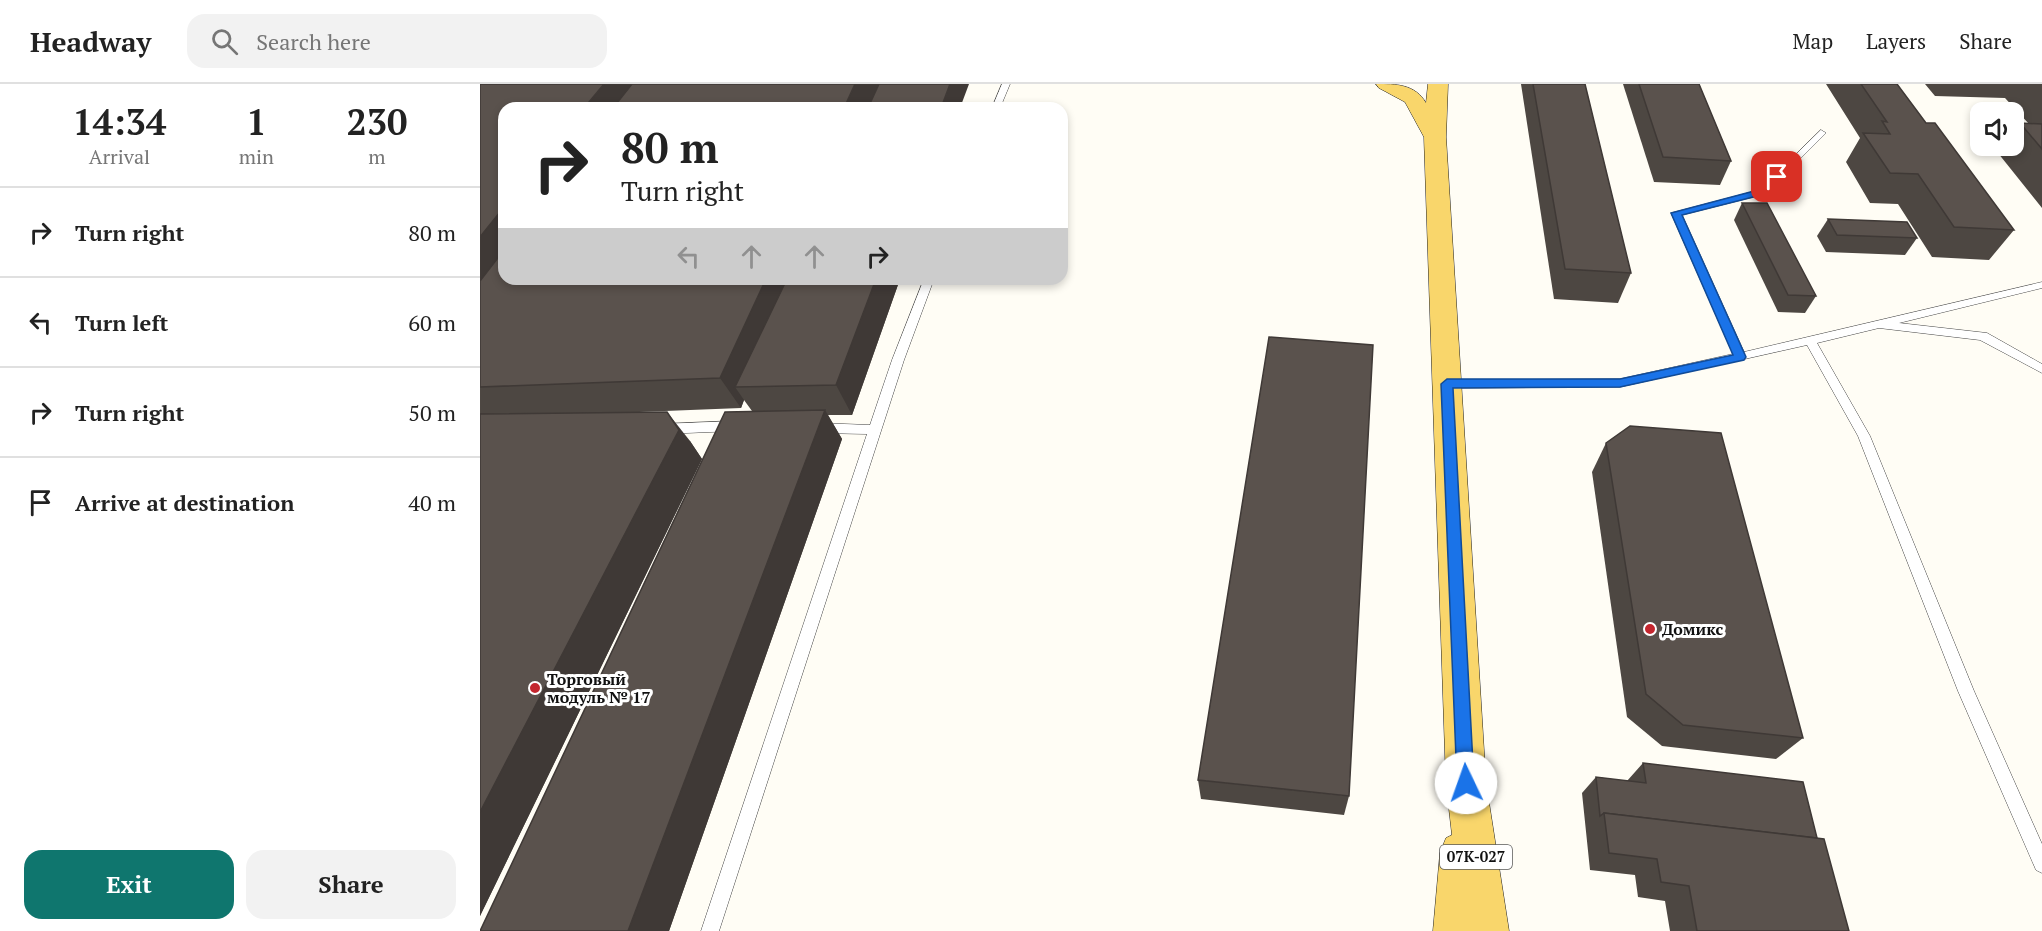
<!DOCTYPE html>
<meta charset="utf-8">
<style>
body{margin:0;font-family:"PT Serif",serif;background:#f2f2f2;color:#222;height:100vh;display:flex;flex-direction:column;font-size:22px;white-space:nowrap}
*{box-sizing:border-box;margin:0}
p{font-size:20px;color:#767676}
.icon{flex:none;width:33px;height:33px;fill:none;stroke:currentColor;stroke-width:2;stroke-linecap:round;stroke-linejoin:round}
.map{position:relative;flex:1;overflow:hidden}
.details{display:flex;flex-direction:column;background:#fff;width:480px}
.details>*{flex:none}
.hud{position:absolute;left:18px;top:18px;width:570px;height:183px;border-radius:18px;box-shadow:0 3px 9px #0003;background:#fff;color:#222;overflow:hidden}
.fabs{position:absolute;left:1490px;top:18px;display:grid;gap:12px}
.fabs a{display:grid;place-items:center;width:54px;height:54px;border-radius:12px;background:#fff;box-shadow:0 3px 9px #0003;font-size:30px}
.pin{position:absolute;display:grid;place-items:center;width:51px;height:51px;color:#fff;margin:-26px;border-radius:12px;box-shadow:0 3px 9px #0006}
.me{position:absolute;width:66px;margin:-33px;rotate:357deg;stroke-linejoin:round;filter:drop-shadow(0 0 4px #0008)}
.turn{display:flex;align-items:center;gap:21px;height:126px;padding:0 24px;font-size:27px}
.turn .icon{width:78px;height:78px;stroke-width:2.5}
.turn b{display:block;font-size:42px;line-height:51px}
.lanes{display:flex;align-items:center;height:57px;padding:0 24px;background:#0003;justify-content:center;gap:30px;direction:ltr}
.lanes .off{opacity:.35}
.eta{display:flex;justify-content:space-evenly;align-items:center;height:102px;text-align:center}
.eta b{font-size:36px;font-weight:600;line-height:42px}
.button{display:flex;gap:12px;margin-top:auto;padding:12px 24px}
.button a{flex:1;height:69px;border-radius:18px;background:#0f766e;color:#fff;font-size:24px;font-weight:600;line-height:69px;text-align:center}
.button a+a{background:#f2f2f2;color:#222}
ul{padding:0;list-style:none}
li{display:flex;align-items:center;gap:18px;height:90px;padding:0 24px;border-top:2px solid #e0e0e0}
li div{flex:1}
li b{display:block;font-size:22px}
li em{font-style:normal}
header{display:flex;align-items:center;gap:36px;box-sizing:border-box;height:84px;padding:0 30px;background:#fff;border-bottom:2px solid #e0e0e0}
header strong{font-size:28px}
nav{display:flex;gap:33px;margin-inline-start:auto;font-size:21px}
.search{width:420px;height:54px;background:#f2f2f2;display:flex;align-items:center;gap:15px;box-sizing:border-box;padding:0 21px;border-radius:18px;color:#767676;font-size:22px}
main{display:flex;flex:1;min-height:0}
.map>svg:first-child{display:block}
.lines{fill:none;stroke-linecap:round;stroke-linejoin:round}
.service-casing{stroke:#444;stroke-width:1}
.primary-casing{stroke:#222;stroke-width:1}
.service{fill:#fff;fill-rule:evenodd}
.primary{fill:#f9d66b;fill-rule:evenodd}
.wall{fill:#4d4742}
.shaded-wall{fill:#3f3936}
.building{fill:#5a524d;stroke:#3f3936;stroke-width:1.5}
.route{fill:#1a73e8;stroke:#114b97;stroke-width:1.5}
.poi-dot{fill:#c4262e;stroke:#fff;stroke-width:2}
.labels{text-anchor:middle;stroke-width:6;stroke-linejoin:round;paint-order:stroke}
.shield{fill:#fff;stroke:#585858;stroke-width:1.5}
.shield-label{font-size:15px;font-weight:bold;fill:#111}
.poi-label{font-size:16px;font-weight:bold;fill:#111;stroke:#fff;text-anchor:start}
</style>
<header>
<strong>Headway</strong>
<div class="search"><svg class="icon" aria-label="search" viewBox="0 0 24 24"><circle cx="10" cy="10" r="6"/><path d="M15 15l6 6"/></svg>Search here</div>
<nav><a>Map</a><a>Layers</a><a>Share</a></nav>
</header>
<main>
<section class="details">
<div class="eta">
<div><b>14:34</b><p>Arrival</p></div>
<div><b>1</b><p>min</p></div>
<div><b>230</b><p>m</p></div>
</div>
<ul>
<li><svg class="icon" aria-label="right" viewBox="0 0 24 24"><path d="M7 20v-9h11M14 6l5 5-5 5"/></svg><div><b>Turn right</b></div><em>80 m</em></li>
<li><svg class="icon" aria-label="left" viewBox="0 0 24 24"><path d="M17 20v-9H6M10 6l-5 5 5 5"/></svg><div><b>Turn left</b></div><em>60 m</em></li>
<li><svg class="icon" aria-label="right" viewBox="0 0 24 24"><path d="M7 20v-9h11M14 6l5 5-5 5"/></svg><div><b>Turn right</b></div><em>50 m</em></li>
<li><svg class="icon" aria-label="arrive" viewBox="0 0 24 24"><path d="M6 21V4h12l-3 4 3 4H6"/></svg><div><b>Arrive at destination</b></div><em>40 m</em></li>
</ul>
<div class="button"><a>Exit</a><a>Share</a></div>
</section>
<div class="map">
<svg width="1562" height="847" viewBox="0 0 1562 847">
<rect width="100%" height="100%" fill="#fffdf5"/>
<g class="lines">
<g class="service-casing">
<g id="service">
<polygon points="522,0 530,0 520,24 512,24"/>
<polygon points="1341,46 1346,49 1285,110 1202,131 1264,268 1562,198 1562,204 1419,239 1507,249 1562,280 1562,289 1500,256 1399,244 1337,259 1390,352 1494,607 1562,760 1562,789 1556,786 1478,607 1378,352 1327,261 1140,303 967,304 961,300 967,296 1140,295 1253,270 1191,129 1279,106"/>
<polygon points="444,195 454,195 424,276 239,847 221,847 387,350 338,349 332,344 338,339 390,341 412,276"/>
<polygon points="255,337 261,342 255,347 182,350 176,345 182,340"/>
</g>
</g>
<g class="primary-casing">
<path id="primary" d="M896,0C916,0 935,0 946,19L948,0H968L966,53L1006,699L1029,847H953L960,769L966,754L972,751L966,699L944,53L925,18L899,4Z"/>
</g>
<use href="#service" class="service"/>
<use href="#primary" class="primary"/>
</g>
<g class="wall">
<polygon points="0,0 24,195 420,195 372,331 348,331 362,355 189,847 0,847 272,327 264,316 261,324 134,329 210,357 222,375 0,832"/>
<polygon points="1041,0 1105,0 1151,189 1138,219 1074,215"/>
<polygon points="1143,0 1219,0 1251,77 1240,101 1174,98"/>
<polygon points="1346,0 1417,0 1446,39 1534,146 1509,176 1452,173 1418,120 1390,119 1366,78 1380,54"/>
<polygon points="1445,0 1562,0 1562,124 1518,69 1524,62 1533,62 1533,49 1540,39 1549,40 1525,14 1455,12"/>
<polygon points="1262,119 1336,212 1325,229 1298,228 1254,136"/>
<polygon points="1348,135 1437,154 1425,171 1346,168 1337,152"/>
<polygon points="1126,359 1323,654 1296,675 1182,662 1147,633 1112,388"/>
<polygon points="1163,679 1337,754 1369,847 1190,847 1185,817 1158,813 1155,791 1110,786 1102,709 1116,693 1147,697"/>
<polygon points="718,696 869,712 864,731 721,715"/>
</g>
<g class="shaded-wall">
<polygon points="124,0 164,0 146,24 104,24"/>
<polygon points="375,0 399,0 389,24 364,24"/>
<polygon points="470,0 489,0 480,24 461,24"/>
<polygon points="24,123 24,186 0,218 0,153"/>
<polygon points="286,195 316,195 255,303 264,316 261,324 240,294"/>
<polygon points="396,195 420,195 372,331 356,301"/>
<polygon points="345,326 362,355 189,847 148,847"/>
<polygon points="187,328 210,357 222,375 0,832 0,728"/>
</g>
<g class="building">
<polygon points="0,0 124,0 104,24 24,24 24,123 0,153"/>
<polygon points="152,0 375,0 364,24 133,24"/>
<polygon points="399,0 470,0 461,24 388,24"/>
<polygon points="1053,0 1105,0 1151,189 1085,185"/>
<polygon points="1159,0 1219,0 1251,77 1183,73"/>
<polygon points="1381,0 1417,0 1446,39 1455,39 1534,146 1474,143 1438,90 1410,89 1383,49 1410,50 1402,37 1407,38"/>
<polygon points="1540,39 1562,40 1562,65"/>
<polygon points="1262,119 1287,119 1336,212 1308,211"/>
<polygon points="1348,135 1427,138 1437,154 1357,151"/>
<polygon points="24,166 24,195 286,195 240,294 0,303 0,197"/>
<polygon points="307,195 396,195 356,301 255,303"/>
<polygon points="789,253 893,261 869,712 718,696"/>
<polygon points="345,326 148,847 0,847 245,328"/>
<polygon points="187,328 199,346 0,728 0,330"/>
<polygon points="1150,342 1241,349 1323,654 1203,641 1166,610 1126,359"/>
<polygon points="1163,679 1323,698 1337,754 1124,729 1120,732 1116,693 1166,699"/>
<polygon points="1124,729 1344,755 1369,847 1217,847 1209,802 1181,798 1177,775 1129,769"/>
</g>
<polygon class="route" points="1293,91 1301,93 1285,110 1202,131 1266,273 1264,276 1140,303 973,304 994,699 992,705 986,707 980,705 977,699 961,300 967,295 1140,295 1253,271 1191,129 1278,106"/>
<g class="poi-dot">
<circle cx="1170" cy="545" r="6"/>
<circle cx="55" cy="604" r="6"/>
</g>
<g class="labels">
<rect class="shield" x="960" y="761" width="72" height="24" rx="4.5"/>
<g class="shield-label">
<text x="996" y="778">07К-027</text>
</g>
<g class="poi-label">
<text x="1182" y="551">Домикс</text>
<text x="67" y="601">Торговый<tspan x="67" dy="18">модуль № 17</tspan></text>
</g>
</g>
</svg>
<div class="fabs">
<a><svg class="icon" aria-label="sound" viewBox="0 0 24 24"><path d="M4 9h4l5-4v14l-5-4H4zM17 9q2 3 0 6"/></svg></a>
</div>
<div class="pin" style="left:1297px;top:93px;background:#d93025"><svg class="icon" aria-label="arrive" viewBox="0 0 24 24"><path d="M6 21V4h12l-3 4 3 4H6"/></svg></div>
<svg class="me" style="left:986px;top:699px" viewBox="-20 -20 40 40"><circle r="19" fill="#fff"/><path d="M0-13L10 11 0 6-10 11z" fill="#1a73e8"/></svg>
<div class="hud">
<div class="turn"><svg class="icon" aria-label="right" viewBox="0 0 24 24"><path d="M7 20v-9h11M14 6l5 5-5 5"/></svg><div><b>80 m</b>Turn right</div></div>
<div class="lanes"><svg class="icon off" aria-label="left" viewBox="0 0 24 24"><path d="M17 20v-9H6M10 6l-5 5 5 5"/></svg><svg class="icon off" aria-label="ahead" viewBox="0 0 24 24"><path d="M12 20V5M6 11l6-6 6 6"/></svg><svg class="icon off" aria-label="ahead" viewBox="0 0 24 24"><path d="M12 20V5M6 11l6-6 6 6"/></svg><svg class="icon" aria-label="right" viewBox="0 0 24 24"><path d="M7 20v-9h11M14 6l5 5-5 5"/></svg></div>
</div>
</div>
</main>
